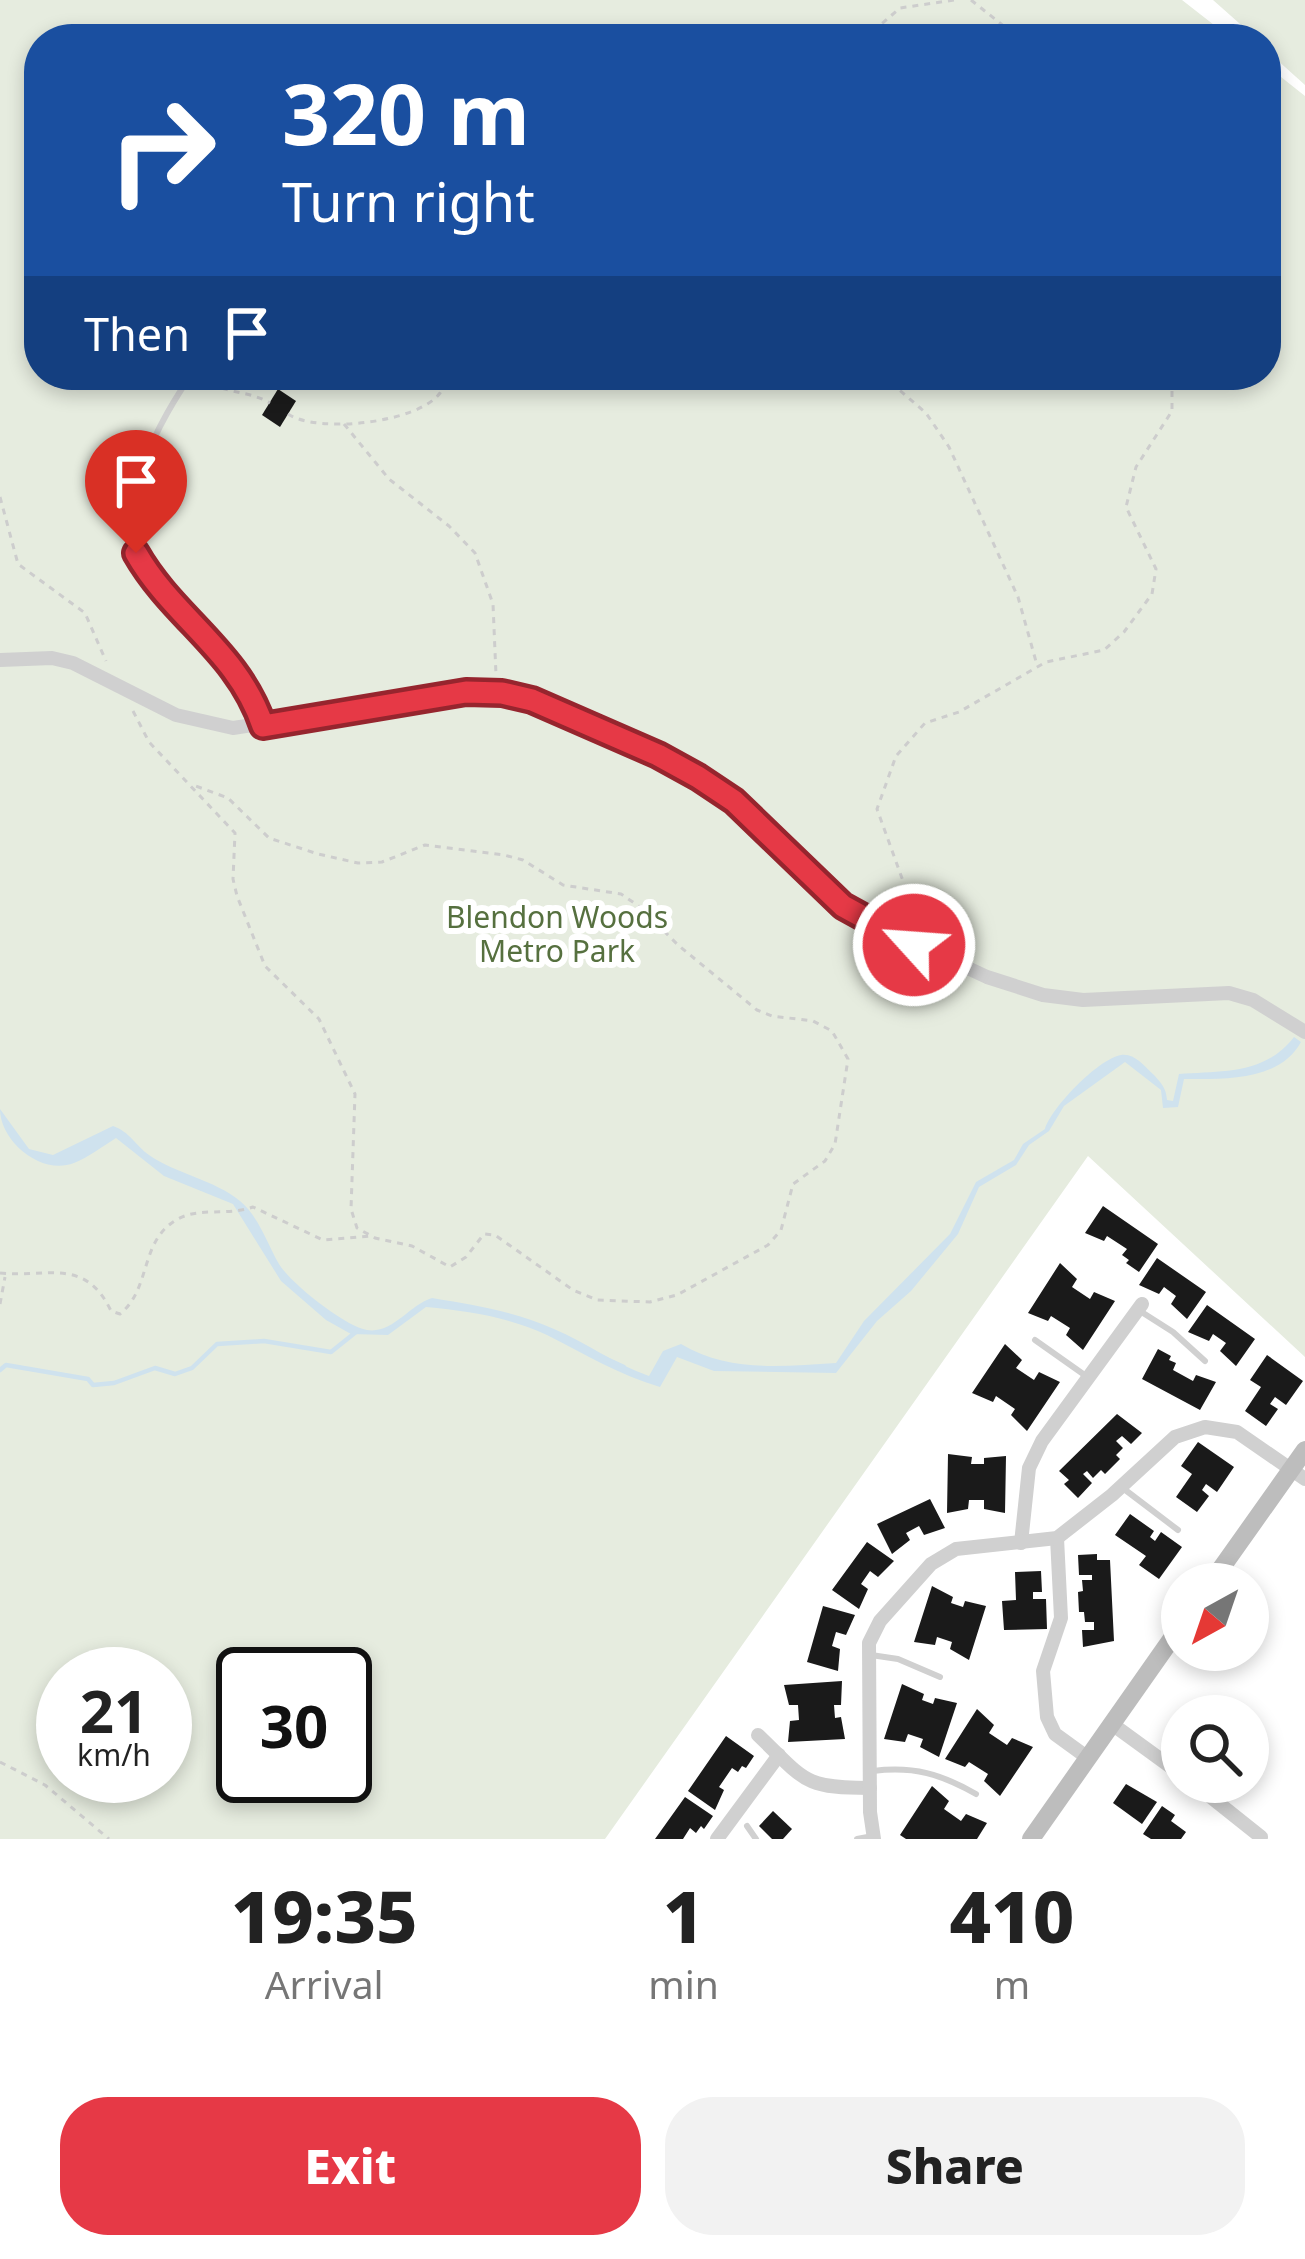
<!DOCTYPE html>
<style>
body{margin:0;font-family:"Noto Sans",sans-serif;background:#f2f2f2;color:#222;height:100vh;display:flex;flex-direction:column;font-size:45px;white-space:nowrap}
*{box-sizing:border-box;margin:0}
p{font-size:39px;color:#767676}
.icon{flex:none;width:66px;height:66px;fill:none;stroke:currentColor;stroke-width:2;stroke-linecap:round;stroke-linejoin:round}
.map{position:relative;height:1839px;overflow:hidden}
.side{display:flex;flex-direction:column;background:#fff;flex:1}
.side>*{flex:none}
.banner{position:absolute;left:24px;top:24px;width:1257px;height:366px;border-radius:48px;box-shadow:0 6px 18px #0003;background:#1a4fa0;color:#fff;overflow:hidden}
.needle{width:78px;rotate:220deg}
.buttons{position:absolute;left:1161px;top:1563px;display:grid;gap:24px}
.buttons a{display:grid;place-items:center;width:108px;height:108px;border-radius:50%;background:#fff;box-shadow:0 6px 18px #0003;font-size:60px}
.speed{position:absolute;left:36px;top:1647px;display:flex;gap:24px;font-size:60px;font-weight:700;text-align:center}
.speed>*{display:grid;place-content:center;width:156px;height:156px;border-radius:50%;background:#fff;box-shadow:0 6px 18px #0003;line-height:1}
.speed small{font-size:30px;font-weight:400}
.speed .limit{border:6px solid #111;border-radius:18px;background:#fff;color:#111}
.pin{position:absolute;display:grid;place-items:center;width:102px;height:102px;color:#fff;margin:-123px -51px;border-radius:50% 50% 50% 0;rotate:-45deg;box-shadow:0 0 12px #0007}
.pin .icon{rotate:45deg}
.me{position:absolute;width:132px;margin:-66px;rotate:296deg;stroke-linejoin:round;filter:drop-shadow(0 0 9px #0008)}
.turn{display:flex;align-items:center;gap:42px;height:252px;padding:0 60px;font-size:54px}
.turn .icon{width:156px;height:156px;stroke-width:2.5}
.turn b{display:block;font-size:84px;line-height:102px}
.then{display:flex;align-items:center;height:114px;padding:0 60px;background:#0003;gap:24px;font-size:45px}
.eta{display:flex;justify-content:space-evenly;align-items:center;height:204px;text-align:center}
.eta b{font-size:72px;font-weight:800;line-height:84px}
.button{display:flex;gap:24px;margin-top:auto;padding:24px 60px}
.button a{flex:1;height:138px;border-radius:48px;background:#e63946;color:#fff;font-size:48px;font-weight:800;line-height:138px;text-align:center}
.button a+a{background:#f2f2f2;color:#222}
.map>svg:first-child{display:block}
.green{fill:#e6ecdf;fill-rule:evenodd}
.water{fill:#cfe2ee}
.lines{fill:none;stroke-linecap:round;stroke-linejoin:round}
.stream{stroke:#cfe2ee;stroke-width:4.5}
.building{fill:#1a1a1a}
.path{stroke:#cdcdcd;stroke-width:3;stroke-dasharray:6 6;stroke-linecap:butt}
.service{stroke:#d0d0d0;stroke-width:6}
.minor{stroke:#d0d0d0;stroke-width:14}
.secondary{stroke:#bdbdbd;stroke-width:18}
.route-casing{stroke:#96252e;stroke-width:30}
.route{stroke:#e63946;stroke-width:21}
.labels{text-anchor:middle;stroke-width:12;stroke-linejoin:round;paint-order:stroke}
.park-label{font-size:30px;fill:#56703f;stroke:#fff}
</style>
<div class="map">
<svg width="1305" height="1839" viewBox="0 0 1305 1839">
<rect width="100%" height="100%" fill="#fff"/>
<g class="green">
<path d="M0,0H1182L1232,39H39V375H1266V65L1305,96V1357L1088,1156L605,1839H0ZM63,1674H165V1776H63ZM243,1674H345V1776H243Z"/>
<polygon points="1213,0 1305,0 1305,85 1266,50 1266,39 1257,39"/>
</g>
<path class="water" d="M1294,1037L1301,1042C1279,1082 1223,1079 1184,1079L1178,1107L1163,1108L1161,1090L1125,1062L1064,1106L1049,1131L1029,1145L1016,1165L979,1187L958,1234L911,1291L877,1321L836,1373L714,1371L677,1357L660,1387C619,1375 585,1354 547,1335C508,1317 469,1311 426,1307L388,1335L351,1334L326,1320L281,1281L233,1204L164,1176L116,1138C103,1146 89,1157 74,1163C41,1176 0,1141 0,1109L29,1149L53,1155L113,1126C130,1132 135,1145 149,1155C176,1174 215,1180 240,1201C259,1217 267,1243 279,1264C290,1283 346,1327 367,1330C393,1334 409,1305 432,1298C474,1305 514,1311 554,1329C587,1343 614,1364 649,1376L663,1351L681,1344C730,1373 782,1366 836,1363L864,1321L950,1234L976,1182L1014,1160L1023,1144L1045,1129C1051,1108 1098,1059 1121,1055C1135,1053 1145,1067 1154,1075C1162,1084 1166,1088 1167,1100L1173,1101L1179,1074C1222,1071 1265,1075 1294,1037Z"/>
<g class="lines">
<g class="stream">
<polyline points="602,1357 624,1367"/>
<polyline points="0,1370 6,1365 88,1379 93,1385 114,1383 155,1368 175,1374 192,1368 217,1344 264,1341 331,1352 356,1332"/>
</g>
</g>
<g class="building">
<polygon points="278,389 296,401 280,427 262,415"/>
<polygon points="1103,1206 1158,1244 1139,1272 1126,1263 1129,1260 1122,1255 1127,1249 1107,1236 1104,1241 1085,1233"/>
<polygon points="1157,1258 1206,1292 1187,1319 1171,1304 1176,1296 1164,1287 1159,1294 1139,1285"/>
<polygon points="1060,1263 1077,1279 1072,1287 1090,1299 1094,1292 1115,1301 1083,1350 1066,1335 1070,1328 1051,1316 1048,1321 1028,1313"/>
<polygon points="1207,1305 1255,1339 1236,1366 1220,1351 1226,1343 1213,1334 1209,1341 1188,1332"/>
<polygon points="1005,1344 1022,1360 1016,1368 1034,1380 1039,1372 1060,1382 1027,1431 1011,1415 1015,1409 996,1396 993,1402 972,1393"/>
<polygon points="1158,1349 1171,1356 1169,1360 1176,1363 1173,1370 1193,1381 1196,1375 1216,1382 1200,1410 1142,1379"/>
<polygon points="1267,1355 1303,1381 1286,1405 1275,1397 1270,1404 1278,1409 1266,1426 1245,1411 1261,1387 1250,1380"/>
<polygon points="1117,1414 1142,1433 1131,1444 1122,1436 1116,1441 1123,1448 1116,1455 1120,1459 1105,1474 1101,1470 1093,1478 1087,1471 1083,1474 1092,1483 1078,1498 1064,1484 1069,1480 1059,1471"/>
<polygon points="1198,1442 1234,1467 1217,1492 1206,1484 1202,1490 1209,1496 1197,1512 1176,1497 1192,1474 1181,1466"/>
<polygon points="948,1454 972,1457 971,1464 984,1464 984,1458 1006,1456 1005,1513 984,1509 984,1500 969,1500 968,1509 947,1513"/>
<polygon points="930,1499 945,1528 924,1535 919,1526 906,1533 910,1540 892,1554 877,1524"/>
<polygon points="1130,1514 1154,1531 1150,1537 1155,1541 1161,1532 1182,1547 1159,1579 1139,1565 1146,1556 1115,1535"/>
<polygon points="867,1542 894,1561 878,1577 870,1571 861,1584 868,1589 859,1609 832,1590"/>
<polygon points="1097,1554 1097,1560 1110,1560 1114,1641 1083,1647 1082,1630 1094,1630 1094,1622 1085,1622 1084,1612 1079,1612 1078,1592 1083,1591 1082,1580 1092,1580 1092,1575 1079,1575 1078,1555"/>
<polygon points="1041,1571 1042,1592 1033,1592 1033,1599 1046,1599 1047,1629 1004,1630 1002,1601 1016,1600 1015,1572"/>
<polygon points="932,1586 953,1597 951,1603 963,1607 965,1601 986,1606 969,1660 950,1649 952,1642 937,1637 935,1645 914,1642"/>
<polygon points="823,1606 855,1615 846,1635 836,1632 832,1646 840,1649 838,1671 807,1662"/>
<polygon points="842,1681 841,1705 834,1705 835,1718 841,1717 845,1739 788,1742 790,1721 799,1720 798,1705 789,1705 784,1685"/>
<polygon points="902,1684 924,1694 922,1700 933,1704 935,1698 957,1703 939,1757 920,1747 923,1739 908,1734 905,1742 884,1739"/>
<polygon points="977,1709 994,1725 989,1733 1007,1745 1012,1738 1033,1747 1000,1796 984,1781 988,1774 969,1762 965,1767 945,1759"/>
<polygon points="726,1736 754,1756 746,1768 742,1766 738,1772 732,1768 719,1787 724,1790 715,1810 688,1791"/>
<polygon points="1126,1784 1157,1802 1142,1824 1113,1803"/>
<polygon points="932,1786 949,1801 944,1809 961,1821 966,1814 987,1823 977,1839 906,1839 900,1835"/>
<polygon points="685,1797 713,1816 704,1829 701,1826 696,1833 690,1828 683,1839 655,1839"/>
<polygon points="1162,1806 1175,1815 1171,1821 1186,1832 1181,1839 1151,1839 1143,1834"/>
<polygon points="773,1811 792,1829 783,1839 772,1839 759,1826"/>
</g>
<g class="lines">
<g class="path">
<polyline points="971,0 1020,39"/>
<polyline points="864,39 900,8 954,0"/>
<polyline points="882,375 926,413 949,447 1018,597 1037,665"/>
<path d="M201,377C223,395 246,389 270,403"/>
<path d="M288,414C318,434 418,423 440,393C443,388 445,380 447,375"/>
<polyline points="344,424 389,479 449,526 475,553 493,604 496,675"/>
<polyline points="0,497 18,564 85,613 106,661"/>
<polyline points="133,711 149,742 235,833 233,879 237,896 265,966 319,1019 355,1094 351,1209 357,1228 375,1238 412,1246 450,1267 466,1257 484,1234 495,1235 573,1290 597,1300 650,1302 677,1295 768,1245 781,1230 793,1184 825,1161 835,1144 848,1059 832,1031 813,1021 772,1016 757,1010 678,945 640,907 621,894 563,885 523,860 504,855 425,845 382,862 358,863 318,854 269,838 228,798 193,785"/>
<polyline points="911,926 903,881 877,809 896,756 925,723 959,712 1046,662 1104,650 1124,632 1152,594 1156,569 1126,507 1136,467 1172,411 1172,375"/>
<path d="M0,1273C45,1278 85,1256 111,1311L120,1314C152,1288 139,1240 178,1219C199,1207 229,1216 253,1207L323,1240L370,1236"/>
<polyline points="0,1304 5,1277"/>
<polyline points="0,1762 45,1785 109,1839"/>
</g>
<g class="service">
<path d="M191,375C156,426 104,521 151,578C191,626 241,661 262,722"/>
<polyline points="1140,1311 1173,1332 1205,1361"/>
<polyline points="1035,1340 1086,1376"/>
<polyline points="1124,1489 1178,1530"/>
<polyline points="871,1655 898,1659 940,1677"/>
<path d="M873,1771C914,1766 941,1774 976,1794"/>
<polyline points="747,1826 756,1839"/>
<polyline points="857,1839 873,1836"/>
</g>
<g class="minor">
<polyline points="0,660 52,658 73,663 176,715 233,728 466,693 502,693 532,700 658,755 733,801 858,917 987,977 1043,995 1083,1000 1229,993 1253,1000 1305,1032"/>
<polyline points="1057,1538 1061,1618 1043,1671 1047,1717 1055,1734 1088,1758"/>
<polyline points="1021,1543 1029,1468 1042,1441 1142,1304"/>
<polyline points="1112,1724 1182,1775"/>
<path d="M758,1735C805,1780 802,1788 870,1788"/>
<polyline points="1192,1782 1261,1837"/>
<polyline points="717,1839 779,1755"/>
<polyline points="874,1839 870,1812 869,1643 880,1621 931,1564 956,1549 1057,1538 1112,1495 1175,1437 1205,1427 1237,1432 1305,1479"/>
</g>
<g class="secondary">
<polyline points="1210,1584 1305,1450"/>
<polyline points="1031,1839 1182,1624"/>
</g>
</g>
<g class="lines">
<g class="route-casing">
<path id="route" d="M136,553C173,618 238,651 263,726L466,692L502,693L532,700L658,755L698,777L734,801L843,906L914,945"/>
</g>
<use href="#route" class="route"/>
</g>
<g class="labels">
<g class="park-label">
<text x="557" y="928">Blendon Woods<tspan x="557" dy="34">Metro Park</tspan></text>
</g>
</g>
</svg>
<div class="buttons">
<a><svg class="needle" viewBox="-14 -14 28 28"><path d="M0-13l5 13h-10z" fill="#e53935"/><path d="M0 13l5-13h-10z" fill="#767676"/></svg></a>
<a><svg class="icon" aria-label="search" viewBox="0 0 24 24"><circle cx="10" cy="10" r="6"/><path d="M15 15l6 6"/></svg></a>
</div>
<div class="speed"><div>21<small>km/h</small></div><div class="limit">30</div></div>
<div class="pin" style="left:136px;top:553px;background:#d93025"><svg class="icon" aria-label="arrive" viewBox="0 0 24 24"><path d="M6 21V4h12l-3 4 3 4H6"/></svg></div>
<svg class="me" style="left:914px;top:945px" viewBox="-20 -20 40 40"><circle r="17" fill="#e63946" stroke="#fff" stroke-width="3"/><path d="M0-11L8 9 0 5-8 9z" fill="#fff"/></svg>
<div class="banner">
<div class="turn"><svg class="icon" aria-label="right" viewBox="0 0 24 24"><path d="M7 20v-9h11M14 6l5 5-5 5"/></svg><div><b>320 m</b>Turn right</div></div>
<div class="then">Then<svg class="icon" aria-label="arrive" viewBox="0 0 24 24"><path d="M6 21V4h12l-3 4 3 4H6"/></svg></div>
</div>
</div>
<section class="side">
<div class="eta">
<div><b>19:35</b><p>Arrival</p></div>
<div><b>1</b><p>min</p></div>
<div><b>410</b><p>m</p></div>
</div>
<div class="button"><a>Exit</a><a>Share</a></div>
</section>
